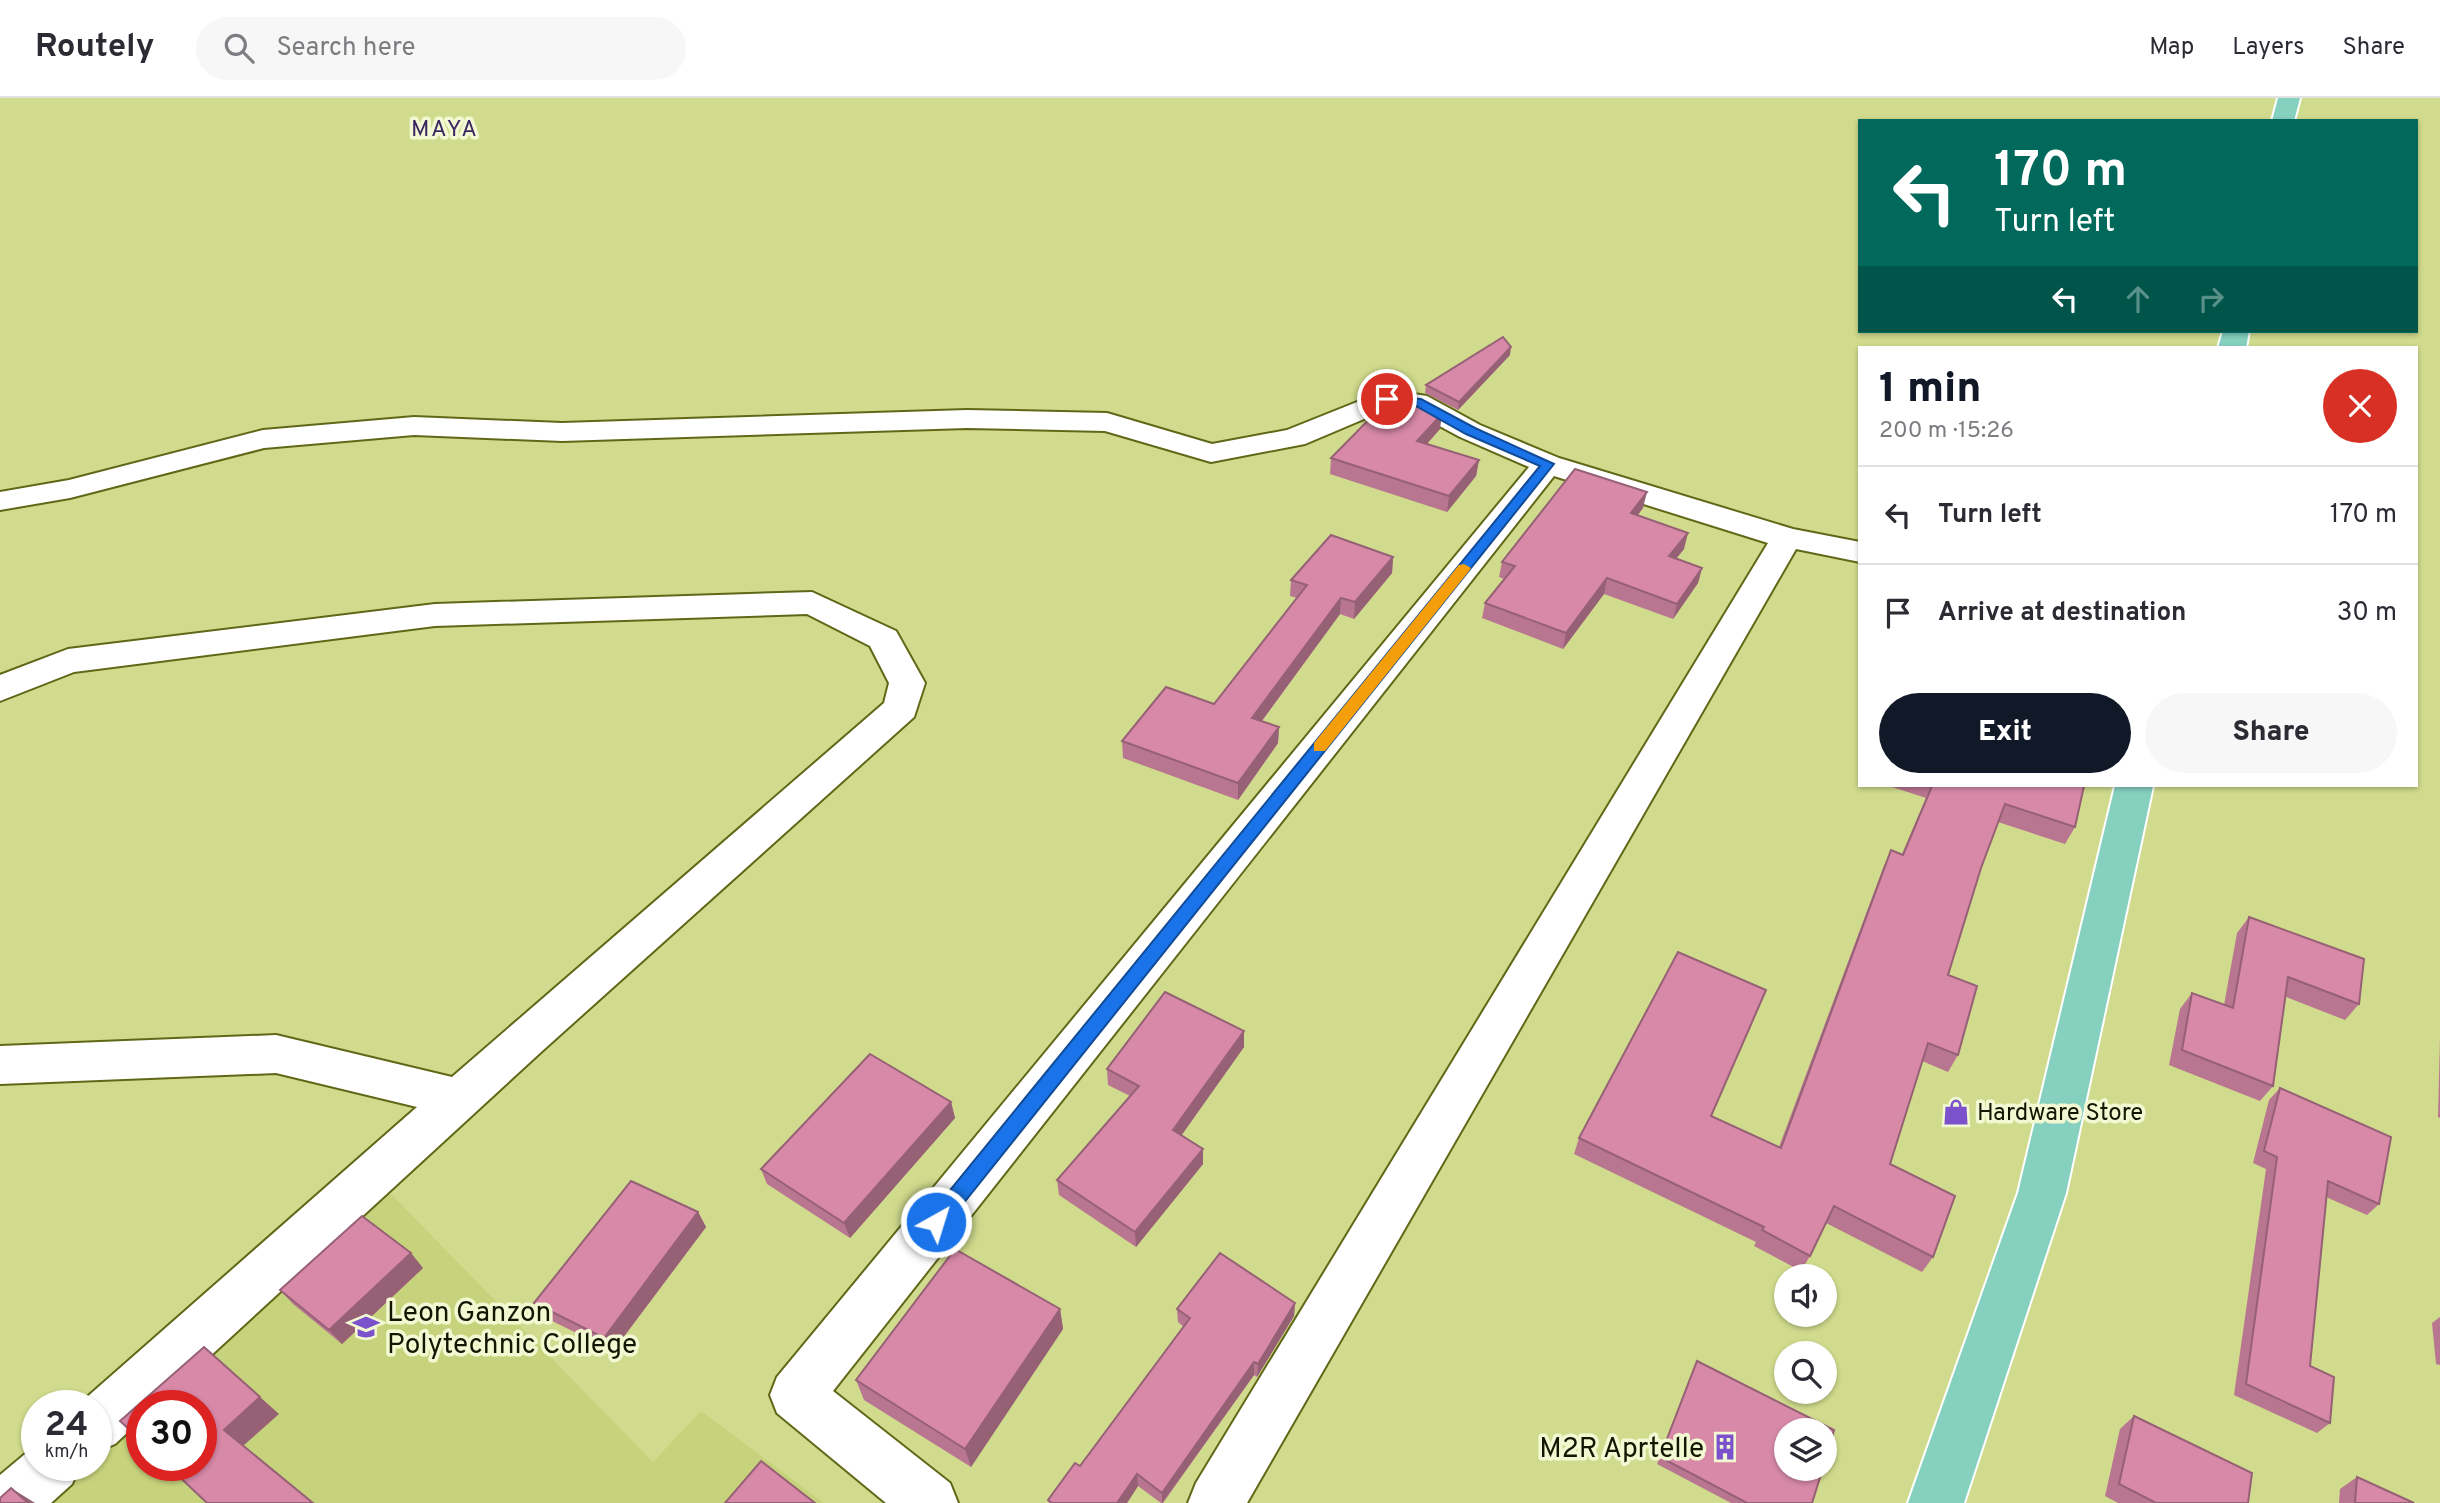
<!DOCTYPE html>
<meta charset="utf-8">
<style>
body{margin:0;font-family:Overpass,sans-serif;background:#f7f7f7;color:#2b2b33;height:100vh;display:flex;flex-direction:column;font-size:26px;white-space:nowrap}
*{box-sizing:border-box;margin:0}
p{font-size:23px;color:#7c7c81}
.icon{flex:none;width:38px;height:38px;fill:none;stroke:currentColor;stroke-width:2;stroke-linecap:round;stroke-linejoin:round}
.map{position:relative;flex:1;overflow:hidden}
.side{position:absolute;left:1858px;top:248px;width:560px;height:441px;display:flex;flex-direction:column;background:#fff;border-radius:0px;box-shadow:0 2px 5px #0004}
.side>*{flex:none}
.hud{position:absolute;left:1858px;top:21px;width:560px;height:214px;border-radius:0px;box-shadow:0 2px 5px #0004;background:#00695c;color:#fff;overflow:hidden}
.tools{position:absolute;left:1774px;top:1166px;display:grid;gap:14px}
.tools a{display:grid;place-items:center;width:63px;height:63px;border-radius:50%;background:#fff;box-shadow:0 2px 5px #0004;font-size:35px}
.speed{position:absolute;left:21px;top:1292px;display:flex;gap:14px;font-size:35px;font-weight:700;text-align:center}
.speed>*{display:grid;place-content:center;width:91px;height:91px;border-radius:50%;background:#fff;box-shadow:0 2px 5px #0004;line-height:1}
.speed small{font-size:18px;font-weight:400}
.speed .limit{border:10px solid #d22;background:#fff;color:#111}
.pin{position:absolute;display:grid;place-items:center;width:60px;height:60px;color:#fff;margin:-30px;border:4px solid #fff;border-radius:50%;box-shadow:0 2px 7px #0007}
.me{position:absolute;width:77px;margin:-38px;rotate:39deg;stroke-linejoin:round;filter:drop-shadow(0 0 5px #0008)}
.turn{display:flex;align-items:center;gap:24px;height:147px;padding:0 21px;font-size:32px}
.turn .icon{width:91px;height:91px;stroke-width:2.5}
.turn b{display:block;font-size:49px;line-height:60px}
.lanes{display:flex;align-items:center;height:66px;padding:0 21px;background:#0003;justify-content:center;gap:35px;direction:ltr}
.lanes .off{opacity:.35}
.round{display:grid;place-items:center;flex:none;width:74px;height:74px;border-radius:37px;background:#f7f7f7}
.summary{display:flex;align-items:center;justify-content:space-between;height:119px;padding:0 21px}
h1{font-size:42px;font-weight:800;line-height:52px;color:#111827}
.cta{display:flex;gap:14px;margin-top:auto;padding:14px 21px}
.cta a{flex:1;height:80px;border-radius:42px;background:#111827;color:#fff;font-size:28px;font-weight:800;line-height:80px;text-align:center}
.cta a+a{background:#f7f7f7;color:#2b2b33}
ul{padding:0;list-style:none}
li{display:flex;align-items:center;gap:21px;height:98px;padding:0 21px;border-top:2px solid #e1e1e2}
li div{flex:1}
li b{display:block;font-size:26px}
li em{font-style:normal}
header{display:flex;align-items:center;gap:42px;box-sizing:border-box;height:98px;padding:0 35px;background:#fff;border-bottom:2px solid #e1e1e2}
header strong{font-size:33px}
nav{display:flex;gap:38px;margin-inline-start:auto;font-size:24px}
.search{width:490px;height:63px;background:#f7f7f7;display:flex;align-items:center;gap:18px;box-sizing:border-box;padding:0 24px;border-radius:38px;color:#7c7c81;font-size:26px}
.map>svg:first-child{display:block}
.built{fill:#c7d37c;fill-rule:evenodd}
.lines{fill:none;stroke-linecap:round;stroke-linejoin:round}
.street-casing{stroke:#606817;stroke-width:4}
.primary-casing{stroke:#fff;stroke-width:4}
.street{fill:#fff;fill-rule:evenodd}
.primary{fill:#86d0c0;fill-rule:evenodd}
.wall{fill:#b97690}
.shaded-wall{fill:#966075}
.building{fill:#d789a7;stroke:#966075;stroke-width:2}
.route{fill:#1a73e8;stroke:#114b97;stroke-width:2}
.slow{fill:#f59e0b}
.labels{text-anchor:middle;stroke-width:7;stroke-linejoin:round;paint-order:stroke}
.far-quarter-label{font-size:23px;letter-spacing:2px;fill:#392660;stroke:#f2f8d2}
.poi-label{font-size:24px;fill:#131600;stroke:#f2f8d2;text-anchor:start}
.near-poi-label{font-size:28px;fill:#131600;stroke:#f2f8d2;text-anchor:start}
</style>
<header>
<strong>Routely</strong>
<div class="search"><svg class="icon" aria-label="search" viewBox="0 0 24 24"><circle cx="10" cy="10" r="6"/><path d="M15 15l6 6"/></svg>Search here</div>
<nav><a>Map</a><a>Layers</a><a>Share</a></nav>
</header>
<div class="map">
<svg width="2440" height="1405" viewBox="0 0 2440 1405">
<rect width="100%" height="100%" fill="#d0db8d"/>
<path class="built" d="M391,1096L653,1364L701,1313L824,1405H0L46,1367H96V1324L305,1150ZM142,1307H201V1367H142Z"/>
<g class="lines">
<g class="street-casing">
<g id="street">
<polygon points="1387,292 1427,298 1480,327 1559,360 1793,431 1860,444 1860,464 1796,451 1247,1405 1188,1405 1196,1385 1768,445 1554,378 833,1293 950,1385 958,1405 886,1405 777,1315 770,1297 777,1279 1529,369 1460,339 1410,312 1390,310 1305,346 1211,364 1105,333 967,330 562,343 414,337 264,350 70,400 0,412 0,394 69,382 263,332 414,319 562,325 967,312 1107,315 1212,346 1287,332"/>
<polygon points="812,494 896,533 925,585 914,619 541,954 157,1307 142,1307 142,1321 115,1346 96,1354 96,1307 78,1307 417,1009 276,975 0,986 0,948 276,937 452,979 884,605 889,585 870,548 807,516 435,528 74,574 0,603 0,577 68,551 435,506"/>
<polygon points="37,1346 37,1367 80,1367 72,1386 51,1405 0,1405 0,1377"/>
</g>
</g>
<g class="primary-casing">
<g id="primary">
<polygon points="2278,0 2300,0 2294,23 2272,23"/>
<polygon points="2223,233 2249,233 2246,250 2218,250"/>
<polygon points="2115,688 2153,688 2066,1095 1964,1405 1908,1405 2018,1095"/>
</g>
</g>
<use href="#street" class="street"/>
<use href="#primary" class="primary"/>
</g>
<g class="wall">
<polygon points="1510,257 1458,312 1425,295 1426,287"/>
<polygon points="1440,331 1427,346 1479,362 1476,378 1447,414 1330,376 1331,360"/>
<polygon points="1643,410 1637,417 1684,451 1676,461 1702,470 1698,485 1673,521 1604,496 1563,551 1482,520 1485,505 1504,481 1499,479 1502,464"/>
<polygon points="1393,459 1392,475 1354,521 1340,516 1262,623 1279,629 1278,645 1238,702 1123,660 1122,643 1214,606 1297,500 1290,498 1291,482"/>
<polygon points="1893,688 2084,688 2075,729 2065,746 1998,724 1981,770 1948,877 1958,957 1948,974 1922,963 1890,1066 1933,1159 1922,1174 1826,1125 1810,1158 1801,1173 1754,1148 1756,1144 1574,1056 1579,1040 1711,1018 1779,1049 1883,770 1891,752 1902,756 1926,700 1892,689"/>
<polygon points="2249,819 2359,906 2345,922 2286,899 2273,988 2260,1003 2169,967 2180,911 2192,895 2224,907 2237,835"/>
<polygon points="2440,940 2440,1020 2438,1019"/>
<polygon points="1244,949 1181,1037 1203,1066 1136,1149 1059,1097 1057,1082 1130,998 1108,987 1107,971"/>
<polygon points="2280,990 2379,1106 2367,1117 2326,1099 2310,1268 2330,1325 2317,1335 2234,1297 2266,1071 2253,1065 2269,1002"/>
<polygon points="951,1004 955,1020 850,1140 767,1086 761,1071"/>
<polygon points="698,1114 706,1129 613,1253 544,1219 534,1205"/>
<polygon points="423,1170 342,1246 293,1206 280,1192"/>
<polygon points="1295,1205 1294,1218 1257,1279 1254,1277 1163,1405 1161,1405 1138,1388 1127,1405 1049,1405 1048,1402 1080,1368 1184,1229 1178,1224 1177,1211"/>
<polygon points="1060,1211 1063,1231 971,1369 864,1302 856,1282"/>
<polygon points="2440,1219 2440,1267 2436,1266 2432,1225"/>
<polygon points="1697,1263 1812,1405 1731,1405 1657,1366"/>
<polygon points="2134,1318 2248,1405 2118,1405 2105,1398 2120,1331"/>
<polygon points="2357,1379 2414,1405 2339,1405 2340,1391"/>
</g>
<g class="shaded-wall">
<polygon points="1511,249 1510,257 1458,312 1459,304"/>
<polygon points="1442,316 1440,331 1415,359 1417,343"/>
<polygon points="1479,362 1476,378 1447,414 1449,398"/>
<polygon points="1647,394 1643,410 1628,431 1631,415"/>
<polygon points="1688,435 1684,451 1665,474 1669,458"/>
<polygon points="1393,459 1392,475 1354,521 1355,504"/>
<polygon points="1702,470 1698,485 1673,521 1677,506"/>
<polygon points="1607,480 1604,496 1563,551 1566,535"/>
<polygon points="1341,500 1340,516 1252,636 1252,620"/>
<polygon points="1279,629 1278,645 1238,702 1238,685"/>
<polygon points="1244,933 1244,949 1174,1048 1173,1032"/>
<polygon points="951,1004 955,1020 850,1140 844,1125"/>
<polygon points="1203,1051 1203,1066 1136,1149 1135,1134"/>
<polygon points="698,1114 706,1129 613,1253 604,1240"/>
<polygon points="411,1155 423,1170 342,1246 329,1232"/>
<polygon points="1295,1205 1294,1218 1257,1279 1258,1266"/>
<polygon points="1060,1211 1063,1231 971,1369 965,1351"/>
<polygon points="1254,1264 1254,1277 1162,1405 1162,1395"/>
<polygon points="260,1299 279,1316 243,1348 224,1332"/>
<polygon points="1137,1376 1138,1388 1127,1405 1117,1405"/>
<polygon points="11,1390 35,1405 28,1405"/>
</g>
<g class="building">
<polygon points="1503,239 1511,249 1459,304 1426,287"/>
<polygon points="1393,297 1411,299 1442,316 1417,343 1479,362 1449,398 1331,360"/>
<polygon points="1575,371 1647,394 1631,415 1688,435 1669,458 1702,470 1677,506 1607,480 1566,535 1485,505 1515,468 1502,464"/>
<polygon points="1331,437 1393,459 1355,504 1341,500 1252,620 1279,629 1238,685 1122,643 1166,589 1214,606 1307,487 1291,482"/>
<polygon points="1932,688 2084,688 2075,729 2005,706 1981,770 1948,877 1977,888 1958,957 1928,945 1890,1066 1955,1098 1933,1159 1834,1108 1810,1158 1762,1132 1764,1129 1579,1040 1678,854 1766,892 1711,1018 1781,1050 1891,752 1903,757"/>
<polygon points="2249,819 2364,861 2359,906 2288,879 2273,988 2182,952 2192,895 2233,910"/>
<polygon points="1165,894 1244,933 1173,1032 1203,1051 1135,1134 1057,1082 1139,988 1107,971"/>
<polygon points="870,956 951,1004 844,1125 761,1071"/>
<polygon points="2280,990 2391,1039 2379,1106 2328,1083 2310,1268 2334,1279 2330,1325 2246,1286 2277,1059 2264,1053"/>
<polygon points="631,1083 698,1114 604,1240 534,1205"/>
<polygon points="362,1118 411,1155 329,1232 280,1192"/>
<polygon points="955,1151 1060,1211 965,1351 856,1282"/>
<polygon points="1220,1155 1295,1205 1258,1266 1254,1264 1162,1395 1137,1376 1117,1405 1052,1405 1048,1402 1075,1365 1080,1368 1190,1220 1177,1211"/>
<polygon points="204,1249 260,1299 224,1332 313,1405 207,1405 167,1367 201,1367 201,1307 142,1307 142,1343 120,1323"/>
<polygon points="1697,1263 1834,1332 1825,1362 1825,1332 1787,1332 1787,1370 1823,1370 1812,1405 1747,1405 1660,1359"/>
<polygon points="2134,1318 2252,1375 2248,1405 2156,1405 2119,1386"/>
<polygon points="761,1363 815,1405 725,1405"/>
<polygon points="2357,1379 2414,1405 2355,1405"/>
<polygon points="11,1390 28,1405 0,1405 0,1400"/>
</g>
<polygon class="route" points="1387,298 1421,301 1475,330 1554,366 943,1131 936,1133 929,1131 926,1124 929,1118 1540,368 1466,336 1414,307 1383,304 1383,299"/>
<polygon class="slow" points="1464,466 1471,470 1469,473 1325,653 1314,653 1314,645 1459,467"/>
<defs>
<g id="shop-bare" transform="scale(2.1)"><path d="M-5-2.5h2.3a2.7 3.5 0 0 1 5.4 0H5L5.5 6h-11ZM-1.5-2.5h3a1.5 2.3 0 0 0-3 0Z" fill="#7b52cc" stroke="#f2f8d2" stroke-width="2.5" paint-order="stroke"/></g>
<g id="university-bare" transform="scale(2.1)"><path d="M0-5L7-2L0 1L-7-2ZM-4 1L0 2.5L4 1V4Q0 6-4 4Z" fill="#7b52cc" stroke="#f2f8d2" stroke-width="2.5" paint-order="stroke"/></g>
<g id="building-bare" transform="scale(2.1)"><path d="M-4-6H4V6H1V3H-1V6H-4ZM-2.5-4.3h1.7v1.8h-1.7ZM.8-4.3h1.7v1.8H.8ZM-2.5-1h1.7V.8h-1.7ZM.8-1h1.7V.8H.8Z" fill="#7b52cc" stroke="#f2f8d2" stroke-width="2.5" paint-order="stroke"/></g>
</defs>
<g fill-rule="evenodd">
<use href="#shop-bare" x="1956" y="1014"/>
<use href="#university-bare" x="366" y="1229"/>
<use href="#building-bare" x="1725" y="1349"/>
</g>
<g class="labels">
<g class="far-quarter-label">
<text x="445" y="38">MAYA</text>
</g>
<g class="poi-label">
<text x="1977" y="1022">Hardware Store</text>
</g>
<g class="near-poi-label">
<text x="387" y="1223">Leon Ganzon<tspan x="387" dy="32">Polytechnic College</tspan></text>
<text x="1704" y="1359" text-anchor="end">M2R Aprtelle</text>
</g>
</g>
</svg>
<div class="tools">
<a><svg class="icon" aria-label="sound" viewBox="0 0 24 24"><path d="M4 9h4l5-4v14l-5-4H4zM17 9q2 3 0 6"/></svg></a>
<a><svg class="icon" aria-label="search" viewBox="0 0 24 24"><circle cx="10" cy="10" r="6"/><path d="M15 15l6 6"/></svg></a>
<a><svg class="icon" aria-label="layers" viewBox="0 0 24 24"><path d="M12 4l9 5-9 5-9-5zM3 14l9 5 9-5"/></svg></a>
</div>
<div class="speed"><div>24<small>km/h</small></div><div class="limit">30</div></div>
<div class="pin" style="left:1387px;top:301px;background:#d93025"><svg class="icon" aria-label="arrive" viewBox="0 0 24 24"><path d="M6 21V4h12l-3 4 3 4H6"/></svg></div>
<svg class="me" style="left:936px;top:1124px" viewBox="-20 -20 40 40"><circle r="17" fill="#1a73e8" stroke="#fff" stroke-width="3"/><path d="M0-11L8 9 0 5-8 9z" fill="#fff"/></svg>
<div class="hud">
<div class="turn"><svg class="icon" aria-label="left" viewBox="0 0 24 24"><path d="M17 20v-9H6M10 6l-5 5 5 5"/></svg><div><b>170 m</b>Turn left</div></div>
<div class="lanes"><svg class="icon" aria-label="left" viewBox="0 0 24 24"><path d="M17 20v-9H6M10 6l-5 5 5 5"/></svg><svg class="icon off" aria-label="ahead" viewBox="0 0 24 24"><path d="M12 20V5M6 11l6-6 6 6"/></svg><svg class="icon off" aria-label="right" viewBox="0 0 24 24"><path d="M7 20v-9h11M14 6l5 5-5 5"/></svg></div>
</div>
<section class="side">
<div class="summary"><div><h1>1 min</h1><p>200 m · 15:26</p></div><a class="round" style="background:#d93025;color:#fff"><svg class="icon" aria-label="close" viewBox="0 0 24 24"><path d="M6 6l12 12M18 6L6 18"/></svg></a></div>
<ul>
<li><svg class="icon" aria-label="left" viewBox="0 0 24 24"><path d="M17 20v-9H6M10 6l-5 5 5 5"/></svg><div><b>Turn left</b></div><em>170 m</em></li>
<li><svg class="icon" aria-label="arrive" viewBox="0 0 24 24"><path d="M6 21V4h12l-3 4 3 4H6"/></svg><div><b>Arrive at destination</b></div><em>30 m</em></li>
</ul>
<div class="cta"><a>Exit</a><a>Share</a></div>
</section>
</div>
